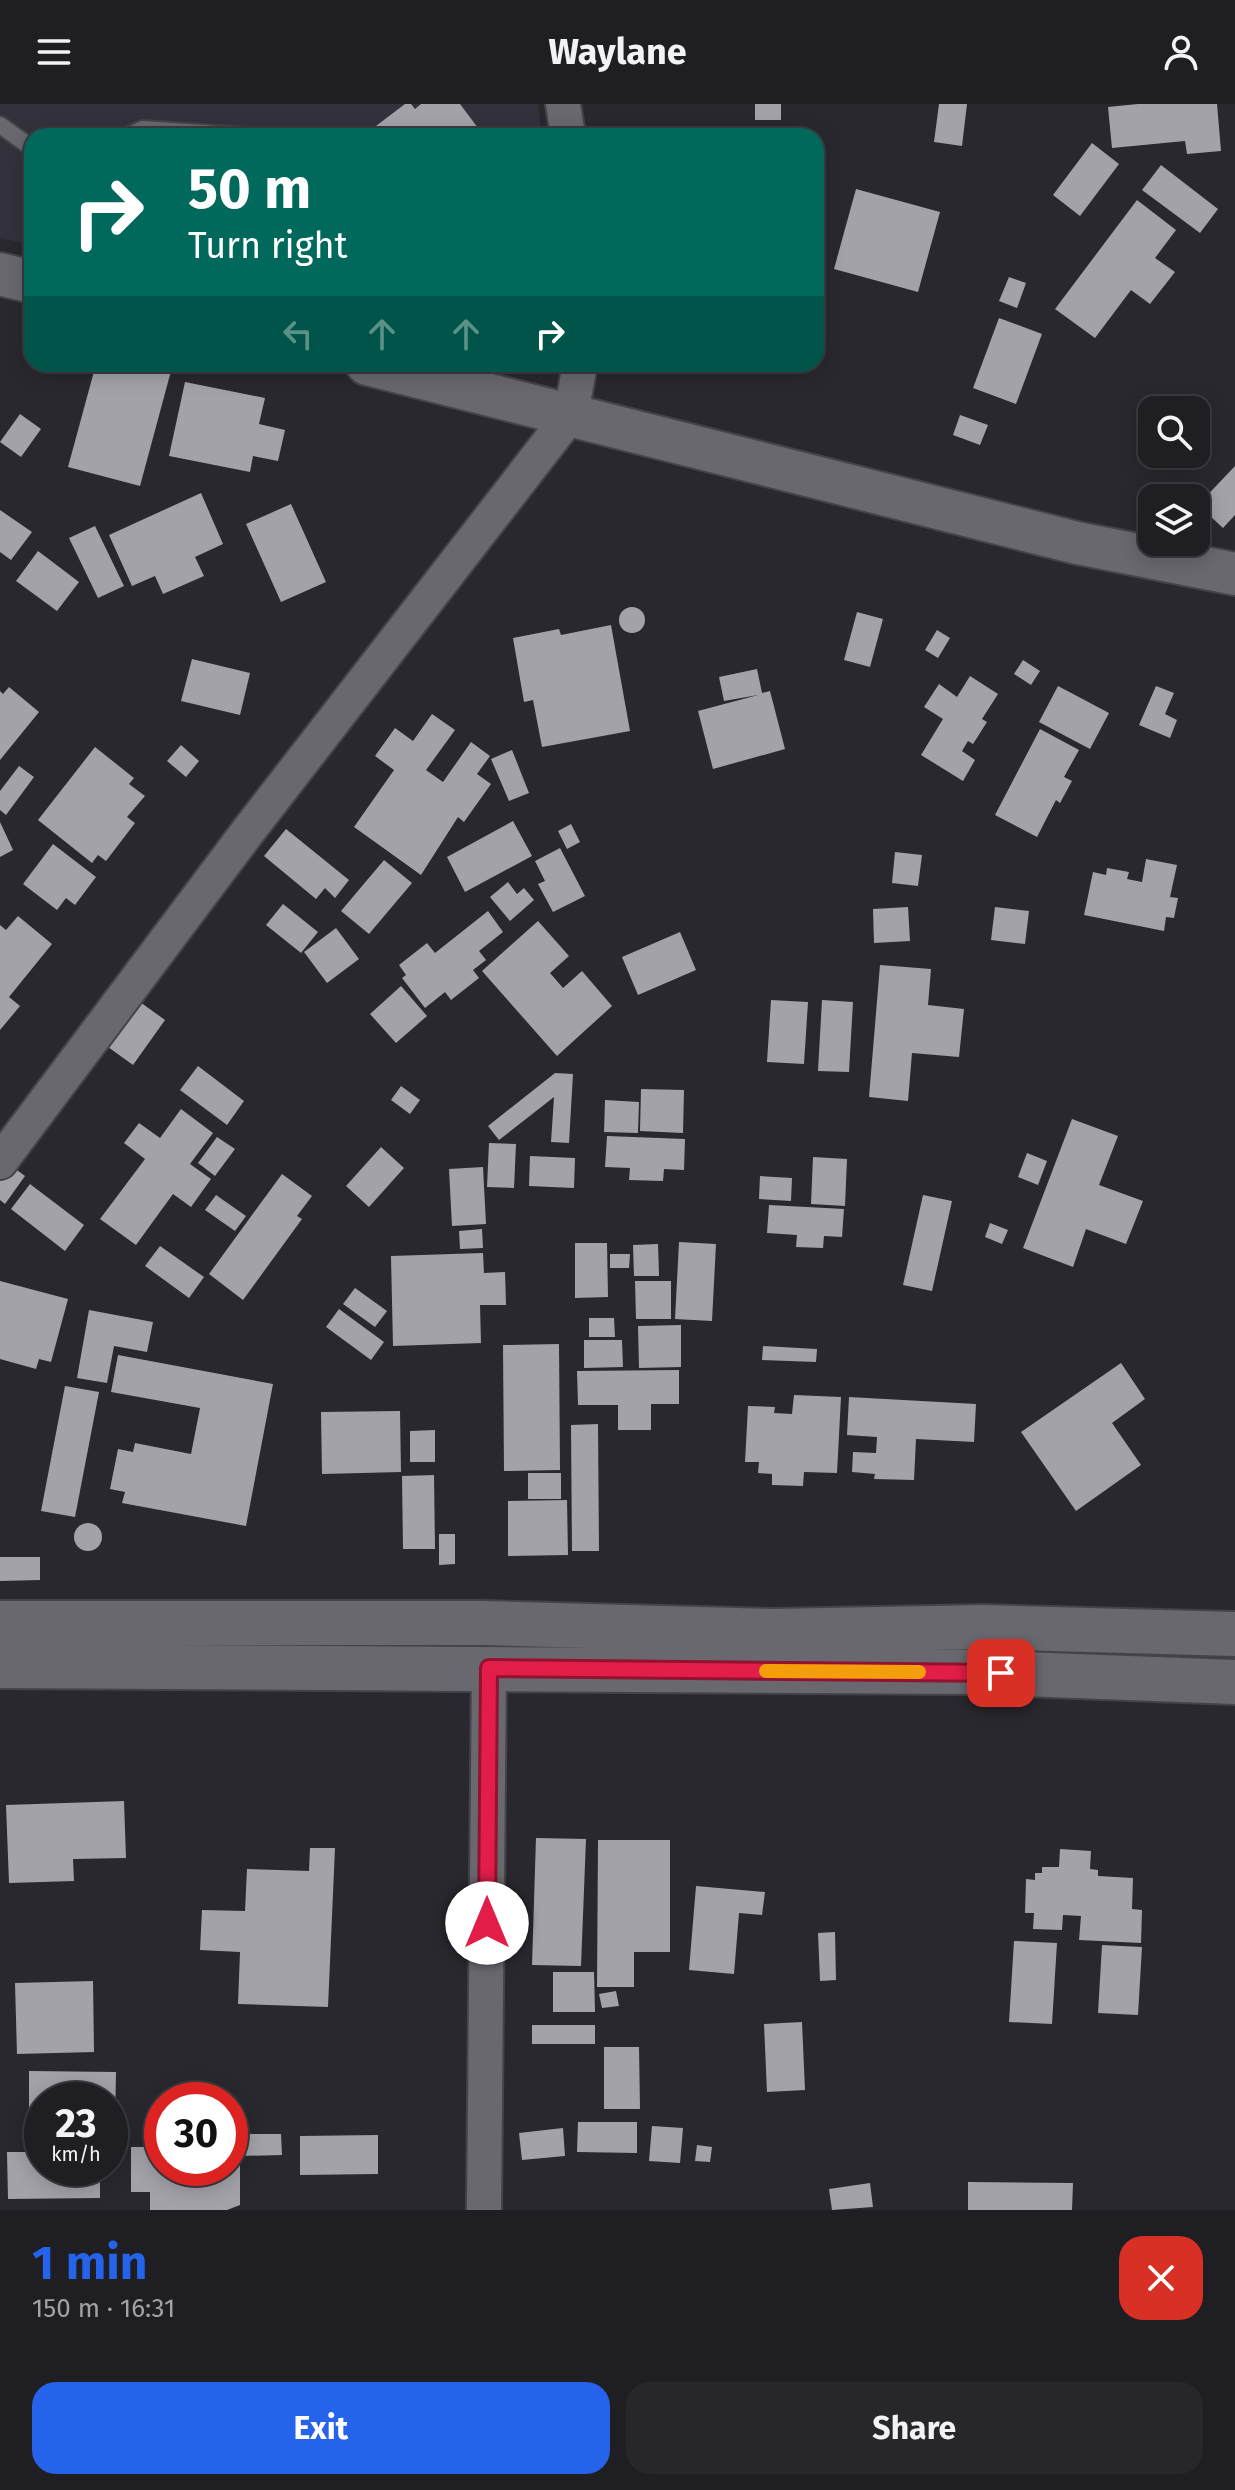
<!DOCTYPE html>
<meta charset="utf-8">
<style>
body{margin:0;font-family:"Fira Sans",sans-serif;background:#27272a;color:#f1f3f6;height:100vh;display:flex;flex-direction:column;font-size:30px;white-space:nowrap}
*{box-sizing:border-box;margin:0}
p{font-size:26px;color:#a1a2a5}
.icon{flex:none;width:44px;height:44px;fill:none;stroke:currentColor;stroke-width:2;stroke-linecap:round;stroke-linejoin:round}
.map{position:relative;height:2106px;overflow:hidden}
.sheet{display:flex;flex-direction:column;background:#1f1e22;flex:1}
.sheet>*{flex:none}
.hud{position:absolute;left:24px;top:24px;width:800px;height:244px;border-radius:24px;box-shadow:0 4px 20px #0003,0 0 0 2px #3c3c40;background:#00695c;color:#fff;overflow:hidden}
.controls{position:absolute;left:1138px;top:292px;display:grid;gap:16px}
.controls a{display:grid;place-items:center;width:72px;height:72px;border-radius:16px;background:#1f1e22;box-shadow:0 4px 20px #0003,0 0 0 2px #3c3c40;font-size:40px}
.speed{position:absolute;left:24px;top:1978px;display:flex;gap:16px;font-size:40px;font-weight:700;text-align:center}
.speed>*{display:grid;place-content:center;width:104px;height:104px;border-radius:50%;background:#1f1e22;box-shadow:0 4px 20px #0003,0 0 0 2px #3c3c40;line-height:1}
.speed small{font-size:20px;font-weight:400}
.speed .limit{border:12px solid #d22;background:#fff;color:#111}
.pin{position:absolute;display:grid;place-items:center;width:68px;height:68px;color:#fff;margin:-34px;border-radius:16px;box-shadow:0 4px 12px #0006}
.me{position:absolute;width:88px;margin:-44px;rotate:0deg;stroke-linejoin:round;filter:drop-shadow(0 0 6px #0008)}
.turn{display:flex;align-items:center;gap:28px;height:168px;padding:0 32px;font-size:36px}
.turn .icon{width:104px;height:104px;stroke-width:2.5}
.turn b{display:block;font-size:56px;line-height:68px}
.lanes{display:flex;align-items:center;height:76px;padding:0 32px;background:#0003;justify-content:center;gap:40px;direction:ltr}
.lanes .off{opacity:.35}
.round{display:grid;place-items:center;flex:none;width:84px;height:84px;border-radius:24px;background:#27272a}
.overview{display:flex;align-items:center;justify-content:space-between;height:136px;padding:0 32px}
h1{font-size:48px;font-weight:700;line-height:60px;color:#2563eb}
.button{display:flex;gap:16px;margin-top:auto;padding:16px 32px}
.button a{flex:1;height:92px;border-radius:24px;background:#2563eb;color:#fff;font-size:32px;font-weight:700;line-height:92px;text-align:center}
.button a+a{background:#27272a;color:#f1f3f6}
header{display:flex;justify-content:space-between;align-items:center;height:104px;padding:0 32px;background:#1f1e22;font-size:36px;font-weight:700}
.map>svg:first-child{display:block}
.built{fill:#33323c}
.building{fill:#a3a2a9}
.lines{fill:none;stroke-linecap:round;stroke-linejoin:round}
.service-casing{stroke:#444348;stroke-width:20}
.minor-casing{stroke:#444348;stroke-width:38}
.tertiary-casing{stroke:#444348;stroke-width:46}
.secondary-casing{stroke:#444348;stroke-width:48}
.service{stroke:#69686f;stroke-width:16}
.minor{stroke:#69686f;stroke-width:34}
.tertiary{stroke:#69686f;stroke-width:42}
.secondary{stroke:#69686f;stroke-width:44}
.route-casing{stroke:#92132f;stroke-width:20}
.route{stroke:#e11d48;stroke-width:14}
.slow{stroke:#f59e0b;stroke-width:14}
</style>
<header><svg class="icon" aria-label="menu" viewBox="0 0 24 24"><path d="M4 6h16M4 12h16M4 18h16"/></svg>Waylane<svg class="icon" aria-label="person" viewBox="0 0 24 24"><circle cx="12" cy="8" r="4"/><path d="M4 21q1-7 8-7t8 7"/></svg></header>
<div class="map">
<svg width="1235" height="2106" viewBox="0 0 1235 2106">
<rect width="100%" height="100%" fill="#29282e"/>
<polygon class="built" points="0,0 538,0 542,32 32,32 32,141 0,134"/>
<g class="building">
<polygon points="405,0 411,0 415,5 421,0 460,0 484,32 377,32 372,25"/>
<rect x="755" y="0" width="26" height="16"/>
<polygon points="939,0 967,0 962,42 934,38"/>
<polygon points="1138,0 1217,0 1221,47 1187,50 1185,37 1112,44 1108,3"/>
<polygon points="1092,39 1119,60 1080,112 1053,91"/>
<polygon points="1161,61 1218,105 1200,129 1142,86"/>
<polygon points="856,85 940,108 918,188 834,165"/>
<polygon points="1137,96 1176,126 1155,154 1175,168 1150,200 1131,186 1095,234 1055,205"/>
<polygon points="1009,173 1026,179 1017,204 999,197"/>
<polygon points="999,214 1042,230 1016,300 973,284"/>
<polygon points="96,260 142,260 171,267 140,382 68,363"/>
<polygon points="185,278 265,294 259,320 285,326 278,357 253,352 250,368 169,352"/>
<polygon points="20,310 41,325 21,353 0,338"/>
<polygon points="960,311 988,321 980,341 953,331"/>
<polygon points="1235,362 1235,411 1223,424 1198,401"/>
<polygon points="201,389 223,440 195,453 204,472 163,490 155,472 132,482 109,431"/>
<polygon points="291,400 326,478 281,498 246,420"/>
<polygon points="0,406 32,428 11,456 0,448"/>
<polygon points="95,422 124,482 98,494 69,434"/>
<polygon points="38,447 79,478 57,507 16,477"/>
<circle cx="632" cy="516" r="13"/>
<polygon points="857,508 883,515 870,563 844,556"/>
<polygon points="611,521 630,627 542,643 533,596 524,598 513,534 559,525 561,531"/>
<polygon points="937,526 950,534 938,554 925,546"/>
<polygon points="192,555 250,569 240,611 181,597"/>
<polygon points="1023,556 1040,567 1031,581 1014,570"/>
<polygon points="757,565 762,589 770,587 785,645 713,665 698,607 758,591 724,597 719,573"/>
<polygon points="970,572 998,590 982,615 987,618 973,640 968,637 962,647 975,656 963,677 921,651 943,615 924,603 939,580 957,593"/>
<polygon points="1058,582 1109,609 1090,645 1039,618"/>
<polygon points="1156,582 1174,589 1165,610 1177,616 1170,634 1139,621"/>
<polygon points="9,583 39,608 0,656 0,587 3,590"/>
<polygon points="432,610 455,626 426,666 443,678 471,638 490,652 477,670 491,680 464,718 458,713 421,771 354,723 394,666 375,652 395,624 413,637"/>
<polygon points="1040,625 1079,646 1064,673 1072,677 1060,699 1056,696 1037,733 995,711"/>
<polygon points="181,641 199,657 186,673 167,657"/>
<polygon points="95,643 134,674 129,680 145,692 127,713 135,719 106,757 98,751 92,759 38,716"/>
<polygon points="512,646 529,689 509,697 491,655"/>
<polygon points="19,662 34,673 6,711 0,706 0,687"/>
<polygon points="513,717 532,752 465,788 447,753"/>
<polygon points="0,718 13,746 0,753"/>
<polygon points="571,720 580,738 567,745 558,727"/>
<polygon points="286,725 349,776 335,794 325,784 316,795 264,752"/>
<polygon points="53,740 96,773 75,801 66,794 57,806 23,780"/>
<polygon points="560,744 585,792 553,808 538,780 545,777 535,757"/>
<polygon points="895,748 922,751 918,782 892,779"/>
<polygon points="1146,755 1177,761 1170,793 1178,794 1174,814 1166,813 1164,827 1084,811 1093,768 1106,771 1107,764 1129,768 1127,775 1142,778"/>
<polygon points="384,756 412,779 369,830 341,807"/>
<polygon points="508,778 517,790 524,784 534,796 510,817 490,793"/>
<polygon points="283,800 318,828 301,849 266,821"/>
<polygon points="908,803 910,837 874,839 873,805"/>
<polygon points="995,803 1029,807 1025,840 991,836"/>
<polygon points="488,807 503,828 479,847 486,856 473,866 479,874 451,896 445,888 425,904 402,874 406,871 399,861 427,839 435,849"/>
<polygon points="18,812 52,840 9,893 20,902 0,926 0,821 6,826"/>
<polygon points="538,817 569,852 550,869 563,884 582,867 612,902 557,952 482,867"/>
<polygon points="336,824 359,855 327,879 304,848"/>
<polygon points="680,828 696,866 638,891 622,853"/>
<polygon points="880,861 931,865 928,901 964,905 959,953 912,949 908,997 869,993"/>
<polygon points="401,882 427,912 396,939 370,910"/>
<polygon points="771,896 808,898 804,960 767,958"/>
<polygon points="822,896 853,898 849,968 818,967"/>
<polygon points="140,898 165,916 133,961 108,943"/>
<polygon points="198,962 244,997 227,1021 180,986"/>
<polygon points="555,969 573,970 569,1039 551,1038 554,993 499,1036 488,1022"/>
<polygon points="401,982 420,996 410,1010 391,996"/>
<polygon points="641,985 684,986 683,1029 640,1027"/>
<polygon points="605,996 639,998 638,1029 604,1028"/>
<polygon points="181,1005 213,1029 190,1060 211,1075 191,1103 173,1090 136,1141 100,1115 145,1055 124,1039 139,1019 160,1034"/>
<polygon points="1072,1015 1118,1032 1099,1081 1143,1097 1126,1140 1086,1125 1073,1163 1023,1144"/>
<polygon points="607,1032 685,1035 684,1066 664,1065 663,1077 629,1076 630,1064 605,1063"/>
<polygon points="217,1033 235,1045 215,1072 198,1059"/>
<polygon points="489,1039 516,1040 514,1084 487,1083"/>
<polygon points="381,1043 404,1064 369,1103 346,1082"/>
<polygon points="1027,1049 1047,1057 1038,1081 1018,1073"/>
<polygon points="530,1052 575,1054 574,1084 529,1082"/>
<polygon points="813,1053 847,1055 845,1102 811,1100"/>
<polygon points="6,1058 25,1072 5,1100 0,1096 0,1066"/>
<polygon points="483,1063 486,1120 452,1122 449,1065"/>
<polygon points="282,1070 312,1092 297,1112 302,1115 243,1196 209,1170"/>
<polygon points="760,1072 792,1074 791,1097 759,1095"/>
<polygon points="30,1080 84,1121 65,1147 11,1105"/>
<polygon points="216,1091 246,1112 235,1127 205,1106"/>
<polygon points="923,1091 952,1097 932,1187 903,1181"/>
<polygon points="769,1101 844,1105 842,1133 824,1132 823,1144 796,1143 797,1131 767,1129"/>
<polygon points="990,1119 1008,1126 1002,1140 985,1133"/>
<polygon points="482,1125 483,1144 460,1145 459,1127"/>
<polygon points="679,1138 716,1140 712,1217 675,1215"/>
<polygon points="575,1139 607,1139 608,1193 575,1194"/>
<polygon points="658,1140 659,1172 634,1172 633,1141"/>
<polygon points="160,1142 204,1173 189,1194 145,1162"/>
<polygon points="483,1149 484,1169 505,1168 506,1201 480,1201 481,1239 393,1242 391,1152"/>
<polygon points="610,1150 630,1150 629,1164 610,1164"/>
<polygon points="0,1177 68,1195 51,1258 39,1255 36,1265 0,1255"/>
<polygon points="635,1177 671,1177 671,1215 636,1215"/>
<polygon points="355,1184 387,1207 375,1223 343,1200"/>
<polygon points="339,1205 384,1238 371,1256 326,1223"/>
<polygon points="89,1206 153,1218 147,1248 114,1242 107,1279 77,1274"/>
<polygon points="589,1214 614,1214 615,1233 589,1233"/>
<polygon points="681,1221 681,1263 639,1264 638,1222"/>
<polygon points="584,1236 622,1236 623,1263 584,1264"/>
<polygon points="559,1240 560,1366 504,1367 503,1241"/>
<polygon points="763,1242 817,1245 816,1258 762,1256"/>
<polygon points="118,1251 273,1280 246,1422 122,1399 125,1388 110,1385 118,1345 133,1348 135,1339 191,1350 200,1304 111,1288"/>
<polygon points="1121,1259 1145,1295 1112,1319 1141,1361 1076,1407 1021,1328"/>
<polygon points="679,1266 679,1300 651,1300 651,1326 618,1326 618,1301 578,1301 577,1267"/>
<polygon points="65,1282 99,1288 75,1413 41,1407"/>
<polygon points="794,1291 841,1293 837,1369 804,1368 803,1382 772,1381 772,1370 758,1369 759,1358 745,1358 748,1302 775,1303 774,1309 792,1310"/>
<polygon points="849,1293 976,1300 974,1338 916,1335 914,1376 874,1375 875,1370 852,1368 853,1348 876,1349 877,1333 847,1331"/>
<polygon points="400,1307 401,1368 322,1370 321,1308"/>
<polygon points="598,1320 599,1447 572,1447 571,1321"/>
<polygon points="435,1326 435,1358 410,1358 410,1327"/>
<rect x="528" y="1369" width="33" height="26"/>
<polygon points="434,1371 435,1445 403,1445 402,1372"/>
<polygon points="567,1396 568,1451 508,1452 508,1397"/>
<circle cx="88" cy="1433" r="14"/>
<polygon points="439,1430 455,1430 455,1460 439,1461"/>
<polygon points="0,1453 40,1453 40,1476 0,1477"/>
<polygon points="124,1697 126,1754 73,1755 74,1777 9,1779 6,1701"/>
<polygon points="536,1734 586,1735 581,1862 532,1861"/>
<polygon points="598,1736 670,1736 670,1848 634,1848 634,1883 597,1883"/>
<polygon points="310,1744 335,1744 328,1903 238,1900 240,1848 200,1846 202,1806 245,1807 247,1765 309,1767"/>
<polygon points="1060,1745 1091,1747 1090,1765 1098,1766 1098,1772 1133,1774 1132,1805 1142,1806 1141,1839 1079,1836 1081,1812 1063,1811 1062,1826 1033,1825 1034,1809 1025,1809 1026,1775 1035,1776 1035,1769 1042,1769 1042,1763 1059,1763"/>
<polygon points="696,1782 765,1788 762,1811 739,1809 734,1870 689,1866"/>
<polygon points="835,1828 836,1876 820,1877 818,1829"/>
<polygon points="1014,1837 1057,1839 1052,1920 1009,1918"/>
<polygon points="1102,1841 1142,1843 1138,1911 1098,1909"/>
<polygon points="553,1868 594,1868 595,1908 553,1908"/>
<polygon points="93,1877 94,1948 17,1950 15,1879"/>
<polygon points="616,1887 619,1902 602,1904 599,1890"/>
<polygon points="802,1918 805,1986 767,1988 764,1920"/>
<rect x="532" y="1921" width="63" height="19"/>
<polygon points="604,1943 639,1943 640,2005 604,2005"/>
<polygon points="29,1967 116,1968 115,2022 110,2022 110,1996 42,1996 42,2021 29,2021"/>
<polygon points="578,2018 637,2018 637,2049 577,2048"/>
<polygon points="652,2022 683,2024 680,2059 649,2057"/>
<polygon points="563,2024 565,2052 522,2056 519,2029"/>
<polygon points="230,2030 281,2030 282,2051 240,2052 240,2101 227,2106 150,2106 150,2088 131,2088 131,2043 162,2043 162,2064 230,2064"/>
<polygon points="378,2031 378,2070 300,2071 300,2032"/>
<polygon points="697,2041 712,2043 710,2058 695,2057"/>
<polygon points="7,2048 37,2048 38,2064 100,2064 100,2094 8,2095"/>
<polygon points="968,2078 1073,2079 1072,2106 968,2106"/>
<polygon points="870,2079 873,2103 832,2106 829,2085"/>
</g>
<g class="lines">
<g class="service-casing">
<g id="service">
<polyline points="0,21 32,44"/>
<polyline points="127,32 143,25 247,32"/>
</g>
</g>
<g class="minor-casing">
<g id="minor">
<polyline points="563,0 568,32"/>
<polyline points="0,1058 249,726 571,310 580,260"/>
<polyline points="484,2106 489,1564"/>
</g>
</g>
<g class="tertiary-casing">
<g id="tertiary">
<polyline points="0,170 32,178"/>
<polyline points="367,260 1077,439 1235,470"/>
</g>
</g>
<g class="secondary-casing">
<g id="secondary">
<polyline points="0,1519 484,1519 772,1527 984,1523 1235,1530"/>
<polyline points="0,1562 972,1568 1235,1578"/>
</g>
</g>
<use href="#service" class="service"/>
<use href="#minor" class="minor"/>
<use href="#tertiary" class="tertiary"/>
<use href="#secondary" class="secondary"/>
</g>
<g class="lines">
<g class="route-casing">
<polyline id="route" points="487,1819 489,1564 1001,1569"/>
</g>
<use href="#route" class="route"/>
<polyline class="slow" points="766,1567 919,1568"/>
</g>
</svg>
<div class="controls">
<a><svg class="icon" aria-label="search" viewBox="0 0 24 24"><circle cx="10" cy="10" r="6"/><path d="M15 15l6 6"/></svg></a>
<a><svg class="icon" aria-label="layers" viewBox="0 0 24 24"><path d="M12 4l9 5-9 5-9-5zM3 14l9 5 9-5"/></svg></a>
</div>
<div class="speed"><div>23<small>km/h</small></div><div class="limit">30</div></div>
<div class="pin" style="left:1001px;top:1569px;background:#d93025"><svg class="icon" aria-label="arrive" viewBox="0 0 24 24"><path d="M6 21V4h12l-3 4 3 4H6"/></svg></div>
<svg class="me" style="left:487px;top:1819px" viewBox="-20 -20 40 40"><circle r="19" fill="#fff"/><path d="M0-13L10 11 0 6-10 11z" fill="#e11d48"/></svg>
<div class="hud">
<div class="turn"><svg class="icon" aria-label="right" viewBox="0 0 24 24"><path d="M7 20v-9h11M14 6l5 5-5 5"/></svg><div><b>50 m</b>Turn right</div></div>
<div class="lanes"><svg class="icon off" aria-label="left" viewBox="0 0 24 24"><path d="M17 20v-9H6M10 6l-5 5 5 5"/></svg><svg class="icon off" aria-label="ahead" viewBox="0 0 24 24"><path d="M12 20V5M6 11l6-6 6 6"/></svg><svg class="icon off" aria-label="ahead" viewBox="0 0 24 24"><path d="M12 20V5M6 11l6-6 6 6"/></svg><svg class="icon" aria-label="right" viewBox="0 0 24 24"><path d="M7 20v-9h11M14 6l5 5-5 5"/></svg></div>
</div>
</div>
<section class="sheet">
<div class="overview"><div><h1>1 min</h1><p>150 m · 16:31</p></div><a class="round" style="background:#d93025;color:#fff"><svg class="icon" aria-label="close" viewBox="0 0 24 24"><path d="M6 6l12 12M18 6L6 18"/></svg></a></div>
<div class="button"><a>Exit</a><a>Share</a></div>
</section>
